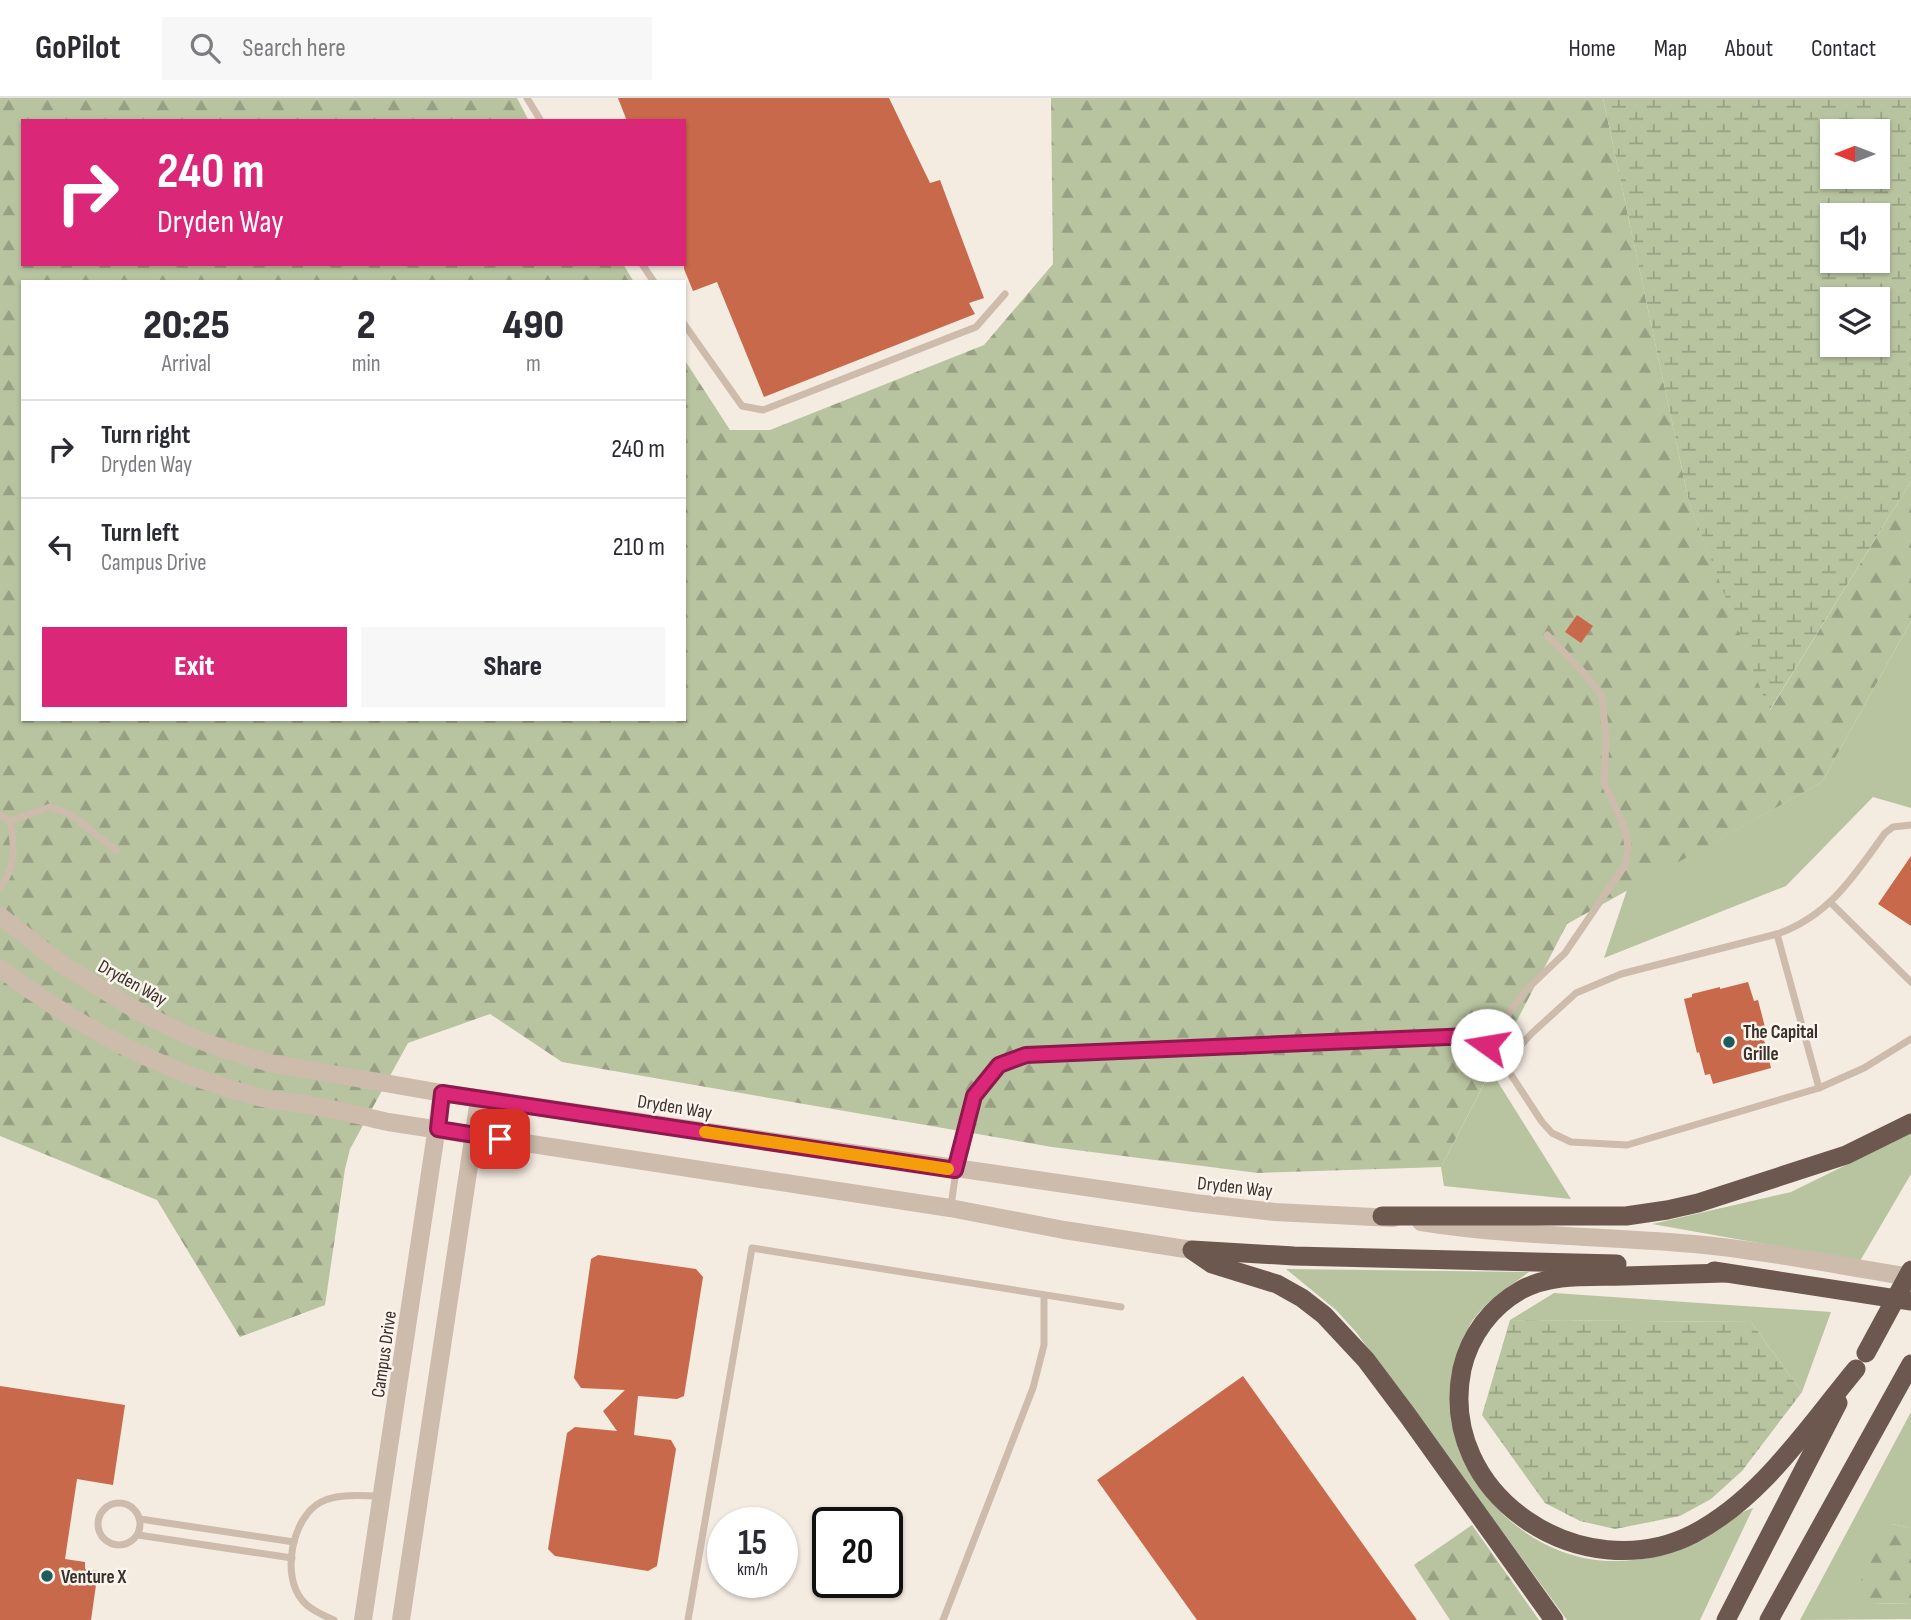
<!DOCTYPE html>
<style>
body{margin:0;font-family:"Sofia Sans Condensed",sans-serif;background:#f7f7f7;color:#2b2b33;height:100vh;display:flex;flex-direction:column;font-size:26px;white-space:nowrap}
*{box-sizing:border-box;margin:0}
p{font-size:23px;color:#7c7c81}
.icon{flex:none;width:38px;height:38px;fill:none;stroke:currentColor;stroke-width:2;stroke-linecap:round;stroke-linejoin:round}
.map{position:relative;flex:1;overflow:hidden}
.drawer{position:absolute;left:21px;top:182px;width:665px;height:441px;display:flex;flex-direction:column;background:#fff;border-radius:0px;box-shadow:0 2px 5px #0004}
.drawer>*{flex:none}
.hud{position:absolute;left:21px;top:21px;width:665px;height:147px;border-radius:0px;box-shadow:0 2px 5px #0004;background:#db2777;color:#fff;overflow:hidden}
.needle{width:46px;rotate:270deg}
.controls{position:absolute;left:1820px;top:21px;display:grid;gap:14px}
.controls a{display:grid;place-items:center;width:70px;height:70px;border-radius:0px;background:#fff;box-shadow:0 2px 5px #0004;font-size:35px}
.speed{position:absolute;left:707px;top:1409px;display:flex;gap:14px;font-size:35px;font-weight:700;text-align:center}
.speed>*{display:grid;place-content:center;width:91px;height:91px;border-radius:50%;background:#fff;box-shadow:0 2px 5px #0004;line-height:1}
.speed small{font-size:18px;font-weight:400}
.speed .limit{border:4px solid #111;border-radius:10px;background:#fff;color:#111}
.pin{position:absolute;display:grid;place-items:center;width:60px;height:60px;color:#fff;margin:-30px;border-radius:14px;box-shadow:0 4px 10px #0006}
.me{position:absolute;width:77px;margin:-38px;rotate:283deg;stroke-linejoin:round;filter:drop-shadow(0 0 5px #0008)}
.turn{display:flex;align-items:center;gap:24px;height:147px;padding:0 21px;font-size:32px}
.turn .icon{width:91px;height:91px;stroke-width:2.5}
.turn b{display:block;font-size:49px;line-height:60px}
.eta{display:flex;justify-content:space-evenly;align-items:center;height:119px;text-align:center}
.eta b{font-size:42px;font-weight:800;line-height:49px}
.cta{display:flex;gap:14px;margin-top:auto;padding:14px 21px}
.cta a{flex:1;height:80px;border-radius:0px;background:#db2777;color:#fff;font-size:28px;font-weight:800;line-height:80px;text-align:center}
.cta a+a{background:#f7f7f7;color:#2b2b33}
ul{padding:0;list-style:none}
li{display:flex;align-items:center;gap:21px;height:98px;padding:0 21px;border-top:2px solid #e1e1e2}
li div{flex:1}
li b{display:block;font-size:26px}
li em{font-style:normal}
header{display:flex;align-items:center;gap:42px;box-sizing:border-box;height:98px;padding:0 35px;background:#fff;border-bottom:2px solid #e1e1e2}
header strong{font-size:33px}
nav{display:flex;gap:38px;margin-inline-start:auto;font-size:24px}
.search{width:490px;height:63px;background:#f7f7f7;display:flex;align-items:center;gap:18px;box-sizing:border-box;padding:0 24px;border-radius:0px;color:#7c7c81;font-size:26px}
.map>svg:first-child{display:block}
.green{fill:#b8c4a0}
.forest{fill:url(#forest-firs)}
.wetland{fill:url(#wetland-marsh);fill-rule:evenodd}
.building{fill:#c8694b}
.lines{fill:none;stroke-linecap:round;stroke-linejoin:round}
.service{stroke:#cdbbac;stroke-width:7}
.tertiary{stroke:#cdbbac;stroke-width:18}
.trunk{stroke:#6c584f;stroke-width:19}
.trunk-bridge{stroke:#6c584f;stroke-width:19}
.route-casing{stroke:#8e194d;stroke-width:18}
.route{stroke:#db2777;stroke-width:12}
.slow{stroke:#f59e0b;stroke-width:12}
.poi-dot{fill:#1f5a5e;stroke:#fbf5ee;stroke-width:2.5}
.labels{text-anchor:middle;stroke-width:5;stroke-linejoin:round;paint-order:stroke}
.street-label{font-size:19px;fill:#3b302b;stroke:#fbf5ee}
.poi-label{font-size:19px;font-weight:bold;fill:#3b302b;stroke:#fbf5ee;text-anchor:start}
</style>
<header>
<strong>GoPilot</strong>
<div class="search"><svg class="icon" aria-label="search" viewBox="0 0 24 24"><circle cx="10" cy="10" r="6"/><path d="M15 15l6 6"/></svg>Search here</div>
<nav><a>Home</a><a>Map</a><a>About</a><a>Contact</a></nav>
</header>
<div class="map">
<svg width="1911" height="1522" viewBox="0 0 1911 1522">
<defs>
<pattern id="forest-firs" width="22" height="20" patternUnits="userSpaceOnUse" patternTransform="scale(1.75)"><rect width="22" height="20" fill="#b8c4a0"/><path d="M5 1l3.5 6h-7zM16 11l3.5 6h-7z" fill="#97a083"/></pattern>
<pattern id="wetland-marsh" width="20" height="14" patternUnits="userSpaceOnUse" patternTransform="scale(1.75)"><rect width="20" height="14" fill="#b8c4a0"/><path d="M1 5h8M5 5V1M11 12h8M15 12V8" fill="none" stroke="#97a083"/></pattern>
</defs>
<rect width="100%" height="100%" fill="#f4ebe1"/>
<g class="green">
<polygon points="1911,523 1911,710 1873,699 1786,788 1604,860 1627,792 1822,684"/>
<polygon points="1491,973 1571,1101 1444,1088 1441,1069"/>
<polygon points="1911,1035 1911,1076 1860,1163 1652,1126 1791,1094"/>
<path d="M1286,1171L1529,1174C1509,1189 1487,1202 1473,1222C1468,1229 1465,1239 1462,1246C1418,1343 1505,1458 1607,1463C1642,1464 1678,1456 1708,1438C1723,1430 1737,1414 1753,1410L1700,1522H1567L1356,1234L1336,1212Z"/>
<polygon points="1554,1195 1831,1214 1802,1294 1751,1224 1510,1222"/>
<polygon points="1911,1314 1911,1430 1892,1426 1872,1505 1911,1506 1911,1521 1800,1522"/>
</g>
<g class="forest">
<polygon points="0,0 517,0 529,23 23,23 23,166 623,166 634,184 23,184 23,621 684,621 684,261 730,332 770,332 984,247 1053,166 1051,0 1603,0 1689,404 1770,612 1911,383 1911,523 1822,684 1567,826 1441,1069 1258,1075 1052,1049 562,964 490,916 408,945 350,1051 345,1071 325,1207 240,1239 157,1102 0,1038"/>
<polygon points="1892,1426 1911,1430 1911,1506 1872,1505 1852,1498"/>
<polygon points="1472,1427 1539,1522 1450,1522 1414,1467"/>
</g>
<g class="wetland">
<path d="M1603,0H1911V383L1769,613L1689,404ZM1832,33H1878V79H1832ZM1832,117H1878V163H1832ZM1832,201H1878V247H1832Z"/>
<polygon points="1510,1222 1751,1224 1802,1294 1742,1373 1711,1401 1680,1418 1615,1431 1580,1423 1545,1405 1482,1317"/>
</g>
<g class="building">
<polygon points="618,0 889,0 930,85 940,82 984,200 969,205 975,216 764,299 717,184 693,193 684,171 684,23 627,23"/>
<polygon points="1577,517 1593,528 1581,545 1565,534"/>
<polygon points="1911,758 1911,828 1878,806"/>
<polygon points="1748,884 1754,903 1758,902 1766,933 1762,934 1771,970 1713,986 1710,976 1705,977 1699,954 1697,955 1684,901 1692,899 1692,896 1720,889 1720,891"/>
<polygon points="598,1157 696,1171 703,1179 684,1298 677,1301 638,1298 634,1337 671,1342 676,1351 657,1468 648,1473 555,1458 548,1451 567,1335 575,1329 617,1333 603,1313 625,1292 581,1290 574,1280 591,1161"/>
<polygon points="1243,1278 1417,1522 1197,1522 1097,1382"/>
<polygon points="0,1288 125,1307 113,1387 77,1381 65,1461 85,1464 85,1471 98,1473 91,1522 0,1522"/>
</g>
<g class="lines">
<g class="service">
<polyline points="527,0 541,23"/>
<polyline points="642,166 654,184"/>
<polyline points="684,226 742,308 763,312 976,229 1005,196"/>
<path d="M0,717L10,723C15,748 16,769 0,790"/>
<polyline points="10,723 50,709 70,716 117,753"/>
<polyline points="1831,805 1911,884"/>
<polyline points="1777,836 1819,990"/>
<polyline points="1487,947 1525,893 1565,855 1625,767 1628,751 1626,734 1604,684 1606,641 1602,598 1584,575 1547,537"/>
<path d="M1504,966L1531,936L1576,895L1621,876L1777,836C1829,818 1854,778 1885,735L1893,729L1911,727"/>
<path d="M951,1108C956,1070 967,988 1000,967C1007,962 1018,960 1026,957L1471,938L1487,947L1504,966L1542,1024L1552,1035L1571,1044L1627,1047L1819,990L1864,970L1911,941"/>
<circle cx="119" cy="1426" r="21"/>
<polyline points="140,1421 294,1444"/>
<polyline points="138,1437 292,1460"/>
<path d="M334,1522C323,1517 310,1512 302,1502C281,1477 292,1419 321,1404C339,1395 361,1398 380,1398"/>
<polyline points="688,1522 752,1150 1121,1209"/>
<polyline points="943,1522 1033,1290 1044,1247 1044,1198"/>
</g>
<g class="tertiary">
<polyline points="0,818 63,867 141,915 194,940 226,952 270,965 442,995 1195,1105 1275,1114 1393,1120"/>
<path d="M0,870C76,928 159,972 251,997C270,1003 290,1004 309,1007C336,1011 362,1018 388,1024L950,1110L1064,1132L1192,1152"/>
<path d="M1421,1124C1515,1139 1610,1138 1704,1147C1773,1154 1842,1168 1911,1179"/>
<polyline points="363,1522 442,995"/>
<polyline points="401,1522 479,1001"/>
</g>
<g class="trunk">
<polyline points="1382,1118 1626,1118 1667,1112 1698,1105 1846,1057 1911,1025"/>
<polyline points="1192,1152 1294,1158 1617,1166"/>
<polyline points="1193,1153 1212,1166 1277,1186 1302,1200 1324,1217 1366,1262 1408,1318 1554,1522"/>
<polyline points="1714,1173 1911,1203"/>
<path d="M1725,1175C1691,1176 1658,1177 1624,1178C1589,1179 1552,1175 1521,1192C1491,1209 1470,1237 1462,1271C1436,1398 1583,1492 1693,1436C1762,1400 1807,1330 1856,1271"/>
<polyline points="1726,1522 1838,1305"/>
<polyline points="1769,1522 1911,1266"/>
</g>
<polyline class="trunk-bridge" points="1866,1255 1911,1172"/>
</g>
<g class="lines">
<g class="route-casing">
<polyline id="route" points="500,1041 438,1031 442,995 955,1072 974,998 999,967 1026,957 1471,938 1487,947"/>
</g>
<use href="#route" class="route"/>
<polyline class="slow" points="705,1034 948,1071"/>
</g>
<g class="poi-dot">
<circle cx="1729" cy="944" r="7"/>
<circle cx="47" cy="1478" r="7"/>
</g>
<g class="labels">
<g class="street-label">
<text transform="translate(133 884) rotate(29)" y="7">Dryden Way</text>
<text transform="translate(675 1008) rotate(9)" y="7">Dryden Way</text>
<text transform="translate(1235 1088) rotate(6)" y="7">Dryden Way</text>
<text transform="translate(383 1256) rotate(-82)" y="7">Campus Drive</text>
</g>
<g class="poi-label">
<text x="1743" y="940">The Capital<tspan x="1743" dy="22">Grille</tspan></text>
<text x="61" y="1485">Venture X</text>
</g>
</g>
</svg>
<div class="controls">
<a><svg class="needle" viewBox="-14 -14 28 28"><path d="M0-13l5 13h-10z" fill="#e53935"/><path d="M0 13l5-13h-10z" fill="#7c7c81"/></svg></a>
<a><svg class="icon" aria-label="sound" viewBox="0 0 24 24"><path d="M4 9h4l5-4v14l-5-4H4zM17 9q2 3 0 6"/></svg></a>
<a><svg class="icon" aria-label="layers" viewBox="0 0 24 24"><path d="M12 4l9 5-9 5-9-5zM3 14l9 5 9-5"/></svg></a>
</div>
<div class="speed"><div>15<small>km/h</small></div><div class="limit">20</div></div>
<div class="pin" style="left:500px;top:1041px;background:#d93025"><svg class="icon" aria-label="arrive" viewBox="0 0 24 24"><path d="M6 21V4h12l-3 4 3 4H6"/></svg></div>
<svg class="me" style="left:1487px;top:947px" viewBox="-20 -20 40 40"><circle r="19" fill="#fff"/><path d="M0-13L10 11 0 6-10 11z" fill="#db2777"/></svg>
<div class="hud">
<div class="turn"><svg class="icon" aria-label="right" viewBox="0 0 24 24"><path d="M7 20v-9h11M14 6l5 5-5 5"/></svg><div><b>240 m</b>Dryden Way</div></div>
</div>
<section class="drawer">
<div class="eta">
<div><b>20:25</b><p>Arrival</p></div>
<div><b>2</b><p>min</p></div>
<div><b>490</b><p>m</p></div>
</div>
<ul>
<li><svg class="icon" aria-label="right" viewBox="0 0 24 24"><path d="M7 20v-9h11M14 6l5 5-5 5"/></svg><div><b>Turn right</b><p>Dryden Way</p></div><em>240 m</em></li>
<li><svg class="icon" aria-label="left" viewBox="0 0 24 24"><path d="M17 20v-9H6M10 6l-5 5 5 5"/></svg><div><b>Turn left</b><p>Campus Drive</p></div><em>210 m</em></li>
</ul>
<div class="cta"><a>Exit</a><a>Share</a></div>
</section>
</div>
